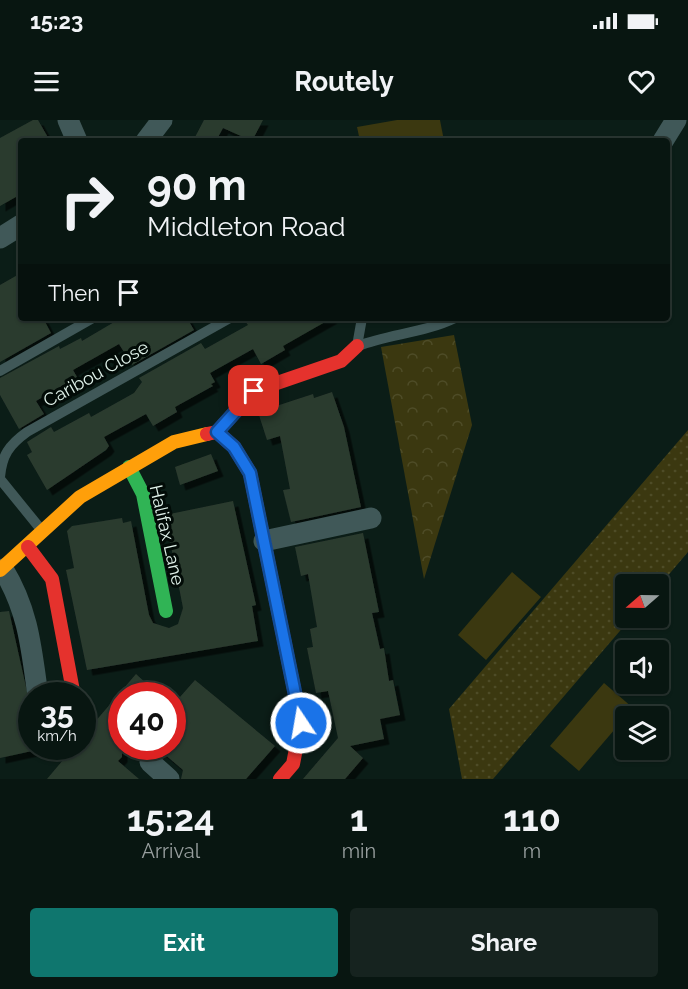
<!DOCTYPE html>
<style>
body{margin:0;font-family:Raleway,sans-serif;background:#16231f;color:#f1f3f6;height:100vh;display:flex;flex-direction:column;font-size:22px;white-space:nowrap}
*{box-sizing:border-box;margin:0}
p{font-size:20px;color:#989f9f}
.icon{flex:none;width:33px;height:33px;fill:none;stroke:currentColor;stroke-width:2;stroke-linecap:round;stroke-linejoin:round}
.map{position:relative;height:659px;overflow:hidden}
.details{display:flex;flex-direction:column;background:#081611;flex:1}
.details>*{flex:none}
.top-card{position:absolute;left:18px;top:18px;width:652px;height:183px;border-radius:6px;box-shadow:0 2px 4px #0004,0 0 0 2px #293531;background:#081611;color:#f1f3f6;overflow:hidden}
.needle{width:39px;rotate:250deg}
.tools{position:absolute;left:615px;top:454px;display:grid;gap:12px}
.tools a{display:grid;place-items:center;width:54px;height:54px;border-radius:6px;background:#081611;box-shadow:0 2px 4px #0004,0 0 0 2px #293531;font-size:30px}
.speed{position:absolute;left:18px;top:562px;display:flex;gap:12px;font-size:30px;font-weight:700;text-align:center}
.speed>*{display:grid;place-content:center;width:78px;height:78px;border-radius:50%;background:#081611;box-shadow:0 2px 4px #0004,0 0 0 2px #293531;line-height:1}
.speed small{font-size:15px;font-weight:400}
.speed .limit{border:9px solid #d22;background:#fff;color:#111}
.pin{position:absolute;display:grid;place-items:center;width:51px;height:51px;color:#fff;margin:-26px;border-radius:12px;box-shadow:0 3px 9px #0006}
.me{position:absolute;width:66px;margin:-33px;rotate:348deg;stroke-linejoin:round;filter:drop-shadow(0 0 4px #0008)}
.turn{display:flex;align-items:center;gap:21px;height:126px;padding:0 30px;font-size:27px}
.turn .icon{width:78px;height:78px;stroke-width:2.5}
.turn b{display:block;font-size:42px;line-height:51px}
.then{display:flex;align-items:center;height:57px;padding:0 30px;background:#0003;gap:12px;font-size:22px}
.eta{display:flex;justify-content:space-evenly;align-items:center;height:102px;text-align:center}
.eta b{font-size:36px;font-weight:700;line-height:42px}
.action{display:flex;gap:12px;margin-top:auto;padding:12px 30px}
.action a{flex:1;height:69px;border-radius:6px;background:#0f766e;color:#fff;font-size:24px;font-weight:700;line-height:69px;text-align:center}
.action a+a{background:#16231f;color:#f1f3f6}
.status{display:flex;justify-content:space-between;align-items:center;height:42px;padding:0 30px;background:#081611;direction:ltr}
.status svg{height:16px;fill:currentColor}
header{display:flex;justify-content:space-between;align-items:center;height:78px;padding:0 30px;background:#081611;font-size:27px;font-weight:700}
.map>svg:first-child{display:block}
.forest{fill:url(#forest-crowns)}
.park{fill:url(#park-dots)}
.pitch{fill:#3b3810}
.building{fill:#2c3a2f;filter:url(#shadow)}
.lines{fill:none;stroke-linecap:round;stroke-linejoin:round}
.lane{stroke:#405858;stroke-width:10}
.street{stroke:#405858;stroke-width:21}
.fast{stroke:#30b455;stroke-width:14}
.slow{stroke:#ff9f0a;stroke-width:14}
.jam{stroke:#e5322d;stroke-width:14}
.route-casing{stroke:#114b97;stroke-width:15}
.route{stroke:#1a73e8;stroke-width:10}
.labels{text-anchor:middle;stroke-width:6;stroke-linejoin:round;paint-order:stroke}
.street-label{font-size:18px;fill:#e1f3eb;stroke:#020b07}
</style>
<div class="status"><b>15:23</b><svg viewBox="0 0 49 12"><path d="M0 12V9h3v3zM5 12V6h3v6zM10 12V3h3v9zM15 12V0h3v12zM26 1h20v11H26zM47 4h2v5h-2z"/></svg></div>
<header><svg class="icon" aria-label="menu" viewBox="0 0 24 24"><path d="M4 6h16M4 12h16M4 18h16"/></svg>Routely<svg class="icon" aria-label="heart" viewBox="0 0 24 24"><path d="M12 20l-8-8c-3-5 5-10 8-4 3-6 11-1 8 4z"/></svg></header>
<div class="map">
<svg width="688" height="659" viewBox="0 0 688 659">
<defs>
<pattern id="forest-crowns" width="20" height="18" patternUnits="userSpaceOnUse" patternTransform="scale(1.5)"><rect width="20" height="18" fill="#3b3810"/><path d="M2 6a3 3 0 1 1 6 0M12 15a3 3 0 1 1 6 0" fill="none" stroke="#4e4c27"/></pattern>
<pattern id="park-dots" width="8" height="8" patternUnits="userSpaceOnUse" patternTransform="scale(1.5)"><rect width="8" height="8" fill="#3b3810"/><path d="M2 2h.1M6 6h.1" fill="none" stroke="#4e4c27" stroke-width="1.8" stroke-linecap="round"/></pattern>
<filter id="shadow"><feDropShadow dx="5.5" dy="5.5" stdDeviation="0" flood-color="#0009"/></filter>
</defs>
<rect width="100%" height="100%" fill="#0b1d17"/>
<polygon class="forest" points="454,215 472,305 424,459 381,227"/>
<polygon class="park" points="688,310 688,432 659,466 626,465 626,498 631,498 493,659 462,659 449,589"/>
<g class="pitch">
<polygon points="397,0 440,0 444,21 360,21 357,7"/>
<polygon points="512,452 541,477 486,540 458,515"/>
<polygon points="604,563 633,588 579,651 550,626"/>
</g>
<g class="building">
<polygon points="33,0 38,0 50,21 21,21 21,74 0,86 0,18"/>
<polygon points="204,0 263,0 252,21 223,8 216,21 193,21"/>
<polygon points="21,153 21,198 43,198 51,213 0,242 0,165"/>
<polygon points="121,198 187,198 194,210 132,245 119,224 73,250 77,257 36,281 44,294 19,309 0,275 0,258 59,226 60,229 81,218 82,221"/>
<polygon points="243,198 332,198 283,226 285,230 261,244 253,229 210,253 215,262 211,264 213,266 175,287 177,292 153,306 146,294 104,317 109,326 106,330 47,370 27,335 32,332 27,322 51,307 54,312 89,293 91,297 134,273 142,262 139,258 201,223 205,229 248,205"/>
<polygon points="332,272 344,307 361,387 291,402 283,370 290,369 280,316 267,320 258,292 313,274 314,278"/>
<polygon points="211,334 218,351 180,365 175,347"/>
<polygon points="233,381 256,485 252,486 258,521 87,550 66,450 74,448 67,411 72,406 122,398 123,403 131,401 149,495 153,503 169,508 178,504 183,488 165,395"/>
<polygon points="363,413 379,492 372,493 380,529 384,528 389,561 393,560 400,595 380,599 384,619 350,626 363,638 345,659 303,659 338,618 328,571 316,573 307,528 313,527 310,509 317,507 308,454 301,456 295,427"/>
<polygon points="9,491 32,594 32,631 0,638 0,492"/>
<polygon points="136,554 160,576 122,576 122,637 118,641 139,659 47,659 74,627 82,627 82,617"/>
<polygon points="195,560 275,626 246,659 181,659 183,650 156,627 172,627 172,586"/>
</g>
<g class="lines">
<g class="lane">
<polyline points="357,226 362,198"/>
<path d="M358,226C389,214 424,213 455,198"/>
<polyline points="0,251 93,198"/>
<path d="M0,357C2,335 9,325 27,312L230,198"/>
<polyline points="0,359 39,407"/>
</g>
<g class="street">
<polyline points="68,0 77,21"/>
<polyline points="146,21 162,0"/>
<polyline points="663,21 676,0"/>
<polyline points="0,118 21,105"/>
<polyline points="264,421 371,398"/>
<path d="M3,449C27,488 31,524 37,569L42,576"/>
<polyline points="150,642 169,659"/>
</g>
<polyline class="fast" points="129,347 143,374 166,491"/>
<polyline class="slow" points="0,450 80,377 174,322 207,314"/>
<g class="jam">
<polyline points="217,312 254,271 341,241 357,226"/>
<polyline points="207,314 217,312 234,327 250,353 301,603 293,644 280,659"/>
<polyline points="28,427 52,459 73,571 70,576"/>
</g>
</g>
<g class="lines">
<g class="route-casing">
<polyline id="route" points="254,271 217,312 234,327 250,353 301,603"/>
</g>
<use href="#route" class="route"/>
</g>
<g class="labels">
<g class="street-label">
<text transform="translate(96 254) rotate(-29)" y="6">Caribou Close</text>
<text transform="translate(167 415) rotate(77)" y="6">Halifax Lane</text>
</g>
</g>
</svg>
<div class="tools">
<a><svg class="needle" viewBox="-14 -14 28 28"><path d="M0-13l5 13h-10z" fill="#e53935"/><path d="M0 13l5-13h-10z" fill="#989f9f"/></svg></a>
<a><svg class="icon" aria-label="sound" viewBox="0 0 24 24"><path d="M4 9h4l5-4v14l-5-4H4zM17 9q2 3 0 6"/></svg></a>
<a><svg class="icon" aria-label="layers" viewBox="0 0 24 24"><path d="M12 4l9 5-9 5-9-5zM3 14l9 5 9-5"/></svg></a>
</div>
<div class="speed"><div>35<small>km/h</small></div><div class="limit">40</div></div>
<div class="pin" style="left:254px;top:271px;background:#d93025"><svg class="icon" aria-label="arrive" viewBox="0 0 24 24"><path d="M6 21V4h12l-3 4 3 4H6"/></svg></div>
<svg class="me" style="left:301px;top:603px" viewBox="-20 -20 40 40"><circle r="17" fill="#1a73e8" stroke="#fff" stroke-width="3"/><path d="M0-11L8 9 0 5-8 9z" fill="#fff"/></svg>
<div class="top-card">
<div class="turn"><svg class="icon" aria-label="right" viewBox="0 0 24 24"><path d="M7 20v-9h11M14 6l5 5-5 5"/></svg><div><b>90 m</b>Middleton Road</div></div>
<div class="then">Then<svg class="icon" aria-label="arrive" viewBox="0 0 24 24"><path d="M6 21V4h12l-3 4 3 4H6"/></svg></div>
</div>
</div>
<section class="details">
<div class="eta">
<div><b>15:24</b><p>Arrival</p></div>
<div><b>1</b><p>min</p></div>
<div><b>110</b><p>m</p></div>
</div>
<div class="action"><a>Exit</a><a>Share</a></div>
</section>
